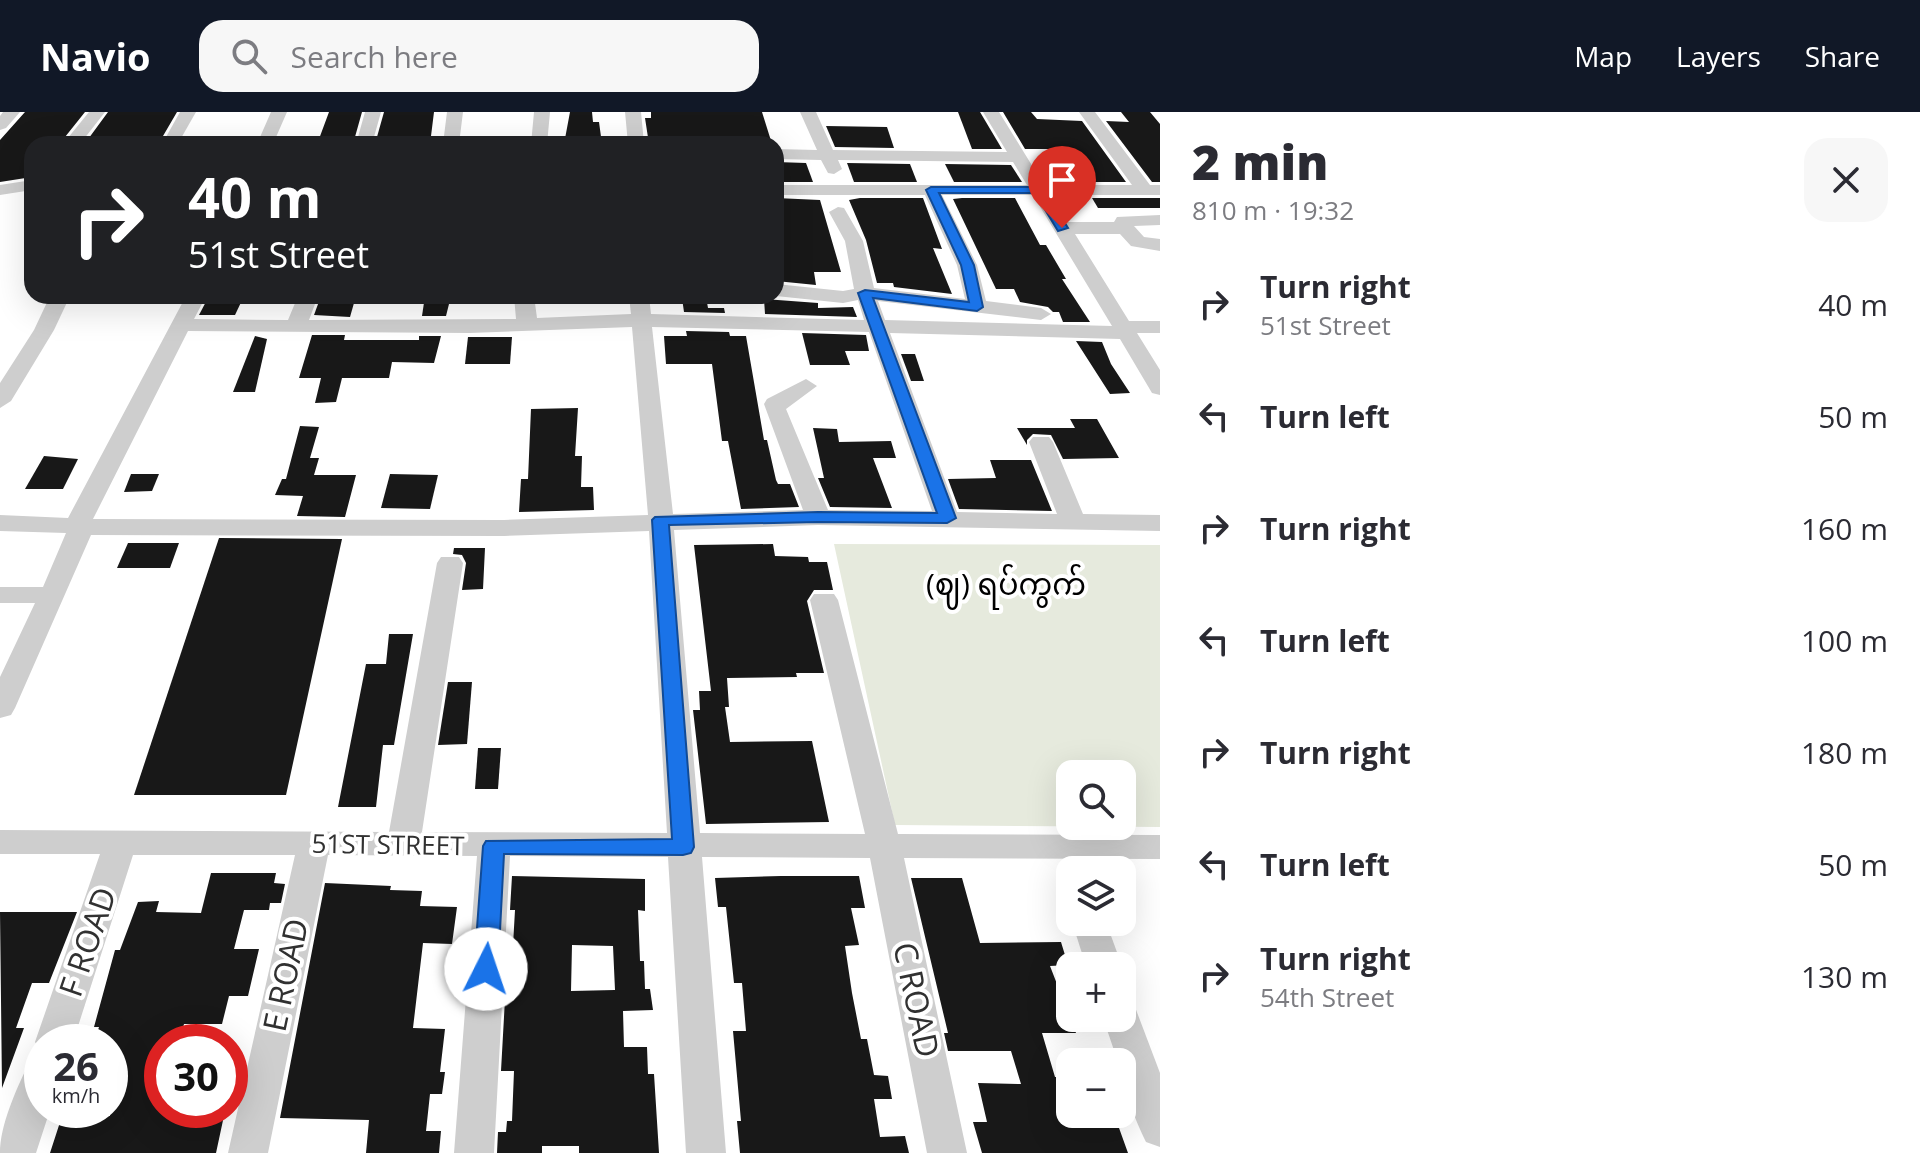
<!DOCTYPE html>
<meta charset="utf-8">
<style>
body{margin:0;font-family:"Open Sans","Noto Sans Myanmar",sans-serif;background:#f7f7f7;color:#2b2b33;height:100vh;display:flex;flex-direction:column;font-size:30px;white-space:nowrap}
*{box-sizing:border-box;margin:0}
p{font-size:26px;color:#7c7c81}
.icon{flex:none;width:44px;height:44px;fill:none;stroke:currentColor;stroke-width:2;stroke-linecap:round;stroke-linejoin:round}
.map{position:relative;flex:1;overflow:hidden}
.drawer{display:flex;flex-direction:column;background:#fff;width:760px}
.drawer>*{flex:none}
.banner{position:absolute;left:24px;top:24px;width:760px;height:168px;border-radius:24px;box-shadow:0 8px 32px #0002;background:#202124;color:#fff;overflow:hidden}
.tools{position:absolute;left:1056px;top:648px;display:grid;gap:16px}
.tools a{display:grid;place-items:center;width:80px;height:80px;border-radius:16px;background:#fff;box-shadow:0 8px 32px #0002;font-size:40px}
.speed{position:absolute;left:24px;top:912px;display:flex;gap:16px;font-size:40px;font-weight:700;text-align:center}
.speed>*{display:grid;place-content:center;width:104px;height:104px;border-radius:50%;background:#fff;box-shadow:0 8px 32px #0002;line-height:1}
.speed small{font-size:20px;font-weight:400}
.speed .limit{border:12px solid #d22;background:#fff;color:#111}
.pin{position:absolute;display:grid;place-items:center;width:68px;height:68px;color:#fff;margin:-82px -34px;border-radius:50% 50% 50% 0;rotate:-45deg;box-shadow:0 0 8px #0007}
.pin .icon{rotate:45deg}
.me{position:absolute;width:88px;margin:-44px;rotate:4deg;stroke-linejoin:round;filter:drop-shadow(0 0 6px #0008)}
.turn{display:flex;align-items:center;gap:28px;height:168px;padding:0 32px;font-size:36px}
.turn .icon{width:104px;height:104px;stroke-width:2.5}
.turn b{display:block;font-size:56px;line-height:68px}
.round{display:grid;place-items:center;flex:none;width:84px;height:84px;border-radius:24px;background:#f7f7f7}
.head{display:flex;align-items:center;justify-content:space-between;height:136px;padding:0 32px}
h1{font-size:48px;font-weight:800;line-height:60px}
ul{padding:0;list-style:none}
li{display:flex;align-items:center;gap:24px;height:112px;padding:0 32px}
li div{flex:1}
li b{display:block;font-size:30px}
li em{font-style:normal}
header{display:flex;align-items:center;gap:48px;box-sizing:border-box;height:112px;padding:0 40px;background:#111827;color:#fff}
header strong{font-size:38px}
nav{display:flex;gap:44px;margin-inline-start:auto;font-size:28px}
.search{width:560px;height:72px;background:#f7f7f7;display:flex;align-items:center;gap:20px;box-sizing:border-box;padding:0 28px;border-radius:24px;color:#7c7c81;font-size:30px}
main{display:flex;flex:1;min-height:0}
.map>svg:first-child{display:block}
.green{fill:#e6eadd;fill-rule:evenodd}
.building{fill:#181818;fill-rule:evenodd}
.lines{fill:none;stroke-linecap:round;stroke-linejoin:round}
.minor{fill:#cecece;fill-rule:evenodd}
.route{fill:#1a73e8;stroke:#114b97;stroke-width:2}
.labels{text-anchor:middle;stroke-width:8;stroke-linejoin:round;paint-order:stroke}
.street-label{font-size:26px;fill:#313131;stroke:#fff}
.quarter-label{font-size:30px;fill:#000;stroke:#fff}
.near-street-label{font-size:32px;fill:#313131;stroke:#fff}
</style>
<header>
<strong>Navio</strong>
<div class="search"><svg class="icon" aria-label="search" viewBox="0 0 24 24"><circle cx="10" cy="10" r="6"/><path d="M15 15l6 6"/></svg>Search here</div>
<nav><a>Map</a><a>Layers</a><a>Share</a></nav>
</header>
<main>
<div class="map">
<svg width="1160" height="1041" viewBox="0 0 1160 1041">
<rect width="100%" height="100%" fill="#fff"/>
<path class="green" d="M834,432L1160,433V715L895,713ZM1070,662H1122V714H1070Z"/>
<g class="building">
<polygon points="25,0 85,0 61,30 32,32 32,65 0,70 0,28"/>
<polygon points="108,0 177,0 163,24 166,30 177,31 89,32 91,30 86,30"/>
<polygon points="329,0 362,0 353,32 333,32 335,27 319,27"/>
<polygon points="384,0 434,0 430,32 375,32"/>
<polygon points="570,0 592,0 593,10 599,10 602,32 564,32"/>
<polygon points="651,0 762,0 772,32 649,32 645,6 651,6"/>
<polygon points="958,0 980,0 1002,37 972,37"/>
<polygon points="1003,0 1031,0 1037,7 1082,9 1126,70 1081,70 1058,37 1025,37"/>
<polygon points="1121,0 1150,0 1160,12 1160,70 1152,70 1106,9 1129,10"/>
<polygon points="826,14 887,15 894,36 835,35"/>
<polygon points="776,50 806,51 813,70 776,70"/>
<polygon points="847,51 910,52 917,70 854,70"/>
<polygon points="945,52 1011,53 1022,70 954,70"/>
<polygon points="776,86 820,88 841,160 814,160 816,173 776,169"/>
<polygon points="860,86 923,86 942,137 933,136 952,182 894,175 893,171 877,171 866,128 849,88"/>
<polygon points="962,86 1015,86 1040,133 1046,133 1066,167 1062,167 1090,210 1063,210 1059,200 1053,200 1048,195 1020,190 1014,177 996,177 953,87"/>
<polygon points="1092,86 1160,86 1160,96 1098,96"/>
<polygon points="209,184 244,184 235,203 199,203"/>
<polygon points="321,184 356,184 350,205 314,203"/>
<polygon points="425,184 451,184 446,204 422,204"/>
<polygon points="706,185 708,196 724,196 725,201 684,200 682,186"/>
<polygon points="764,187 818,191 818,196 853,195 857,205 765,202"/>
<polygon points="686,219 729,220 730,224 746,224 764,328 767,328 776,368 778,372 790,372 799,395 741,397 728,329 722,329 712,252 666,252 664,224 687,224"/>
<polygon points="802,221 866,223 869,239 845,239 850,253 810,253"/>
<polygon points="312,223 345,223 344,228 419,228 419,224 441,224 434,251 392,250 389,266 342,266 336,290 315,291 321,266 299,266"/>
<polygon points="255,224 267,227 255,280 233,280"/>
<polygon points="468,225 512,225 510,252 465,252"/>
<polygon points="1076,229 1102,230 1111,252 1130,281 1110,282"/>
<polygon points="901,242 915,242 924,269 911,269"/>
<polygon points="578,296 575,344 582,344 581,375 593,375 594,398 519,400 521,367 528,367 531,297"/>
<polygon points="1070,307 1097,307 1119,346 1063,347 1051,323 1033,322 1027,328 1027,333 1017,316 1075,316"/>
<polygon points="300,314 319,315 310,346 319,346 314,363 356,363 345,405 297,404 303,384 275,383 282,367 286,367"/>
<polygon points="813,316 837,317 839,330 891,329 896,346 873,346 892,396 830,395 818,366 824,366"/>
<polygon points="44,344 78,347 63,377 25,377"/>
<polygon points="990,348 1031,348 1052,399 959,397 948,367 996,366"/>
<polygon points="131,362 159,362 152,379 124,380"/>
<polygon points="390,362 438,363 430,397 381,396"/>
<polygon points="219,426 342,427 286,683 134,683"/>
<polygon points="128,431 179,431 170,456 117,456"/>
<polygon points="773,432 775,444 808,445 809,450 827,450 833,478 814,478 807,489 824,561 796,561 797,565 727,566 729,595 725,595 730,630 812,629 829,710 706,712 693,598 700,598 699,579 711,579 694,433"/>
<polygon points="454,436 485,436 483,477 462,478 466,451 462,443 453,442"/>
<polygon points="389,522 413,522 394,633 383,633 376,695 338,695 366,552 386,552"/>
<polygon points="448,570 472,570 467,632 438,633"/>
<polygon points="478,636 501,636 498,677 475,677"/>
<polygon points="211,761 276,761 274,771 285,772 281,791 270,791 269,798 244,798 234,837 259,837 248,884 229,884 222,912 184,912 179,930 162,930 162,999 225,999 216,1041 50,1041 62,1004 110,1004 110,930 94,930 99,915 94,915 115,838 120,838 138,790 159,789 156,800 201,801"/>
<path d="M512,764L645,767V799L638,798L640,849H644L645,877H650L653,898L623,899L624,935H647L648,962H654L659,1041H579V1034H542V1041H497L498,1020H506L507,1009H512L514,959H501L507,851H512L515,798H510ZM572,833L613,834L615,878L571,879Z"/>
<polygon points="781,764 859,764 865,796 851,796 859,833 845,834 852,881 861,927 867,927 874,963 888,964 892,987 874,987 880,1025 905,1024 909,1041 740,1041 737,1009 741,1009 733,919 746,919 742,871 734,871 726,795 718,795 715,766"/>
<polygon points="911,766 962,766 980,831 1061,830 1068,853 1050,854 1076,921 1042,921 1055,965 1070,965 1070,1002 1114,1002 1128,1041 982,1041 973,1010 987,1010 978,971 1021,972 1011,939 948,939 944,921 948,921"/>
<polygon points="325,771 391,774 390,778 422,779 420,794 457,795 452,832 423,831 413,916 445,917 440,960 445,960 442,982 430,982 426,1019 441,1019 439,1041 366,1041 369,1008 280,1006"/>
<polygon points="0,800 77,800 49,871 32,871 16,916 24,916 2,976"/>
</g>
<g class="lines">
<g class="minor">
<polygon points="3,0 20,0 6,16 0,18 0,4"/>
<polygon points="89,0 105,0 80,32 63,32"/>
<polygon points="180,0 196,0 180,28 168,28 166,25"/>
<polygon points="271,0 287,0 273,32 257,32"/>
<polygon points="365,0 381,0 372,32 356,32"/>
<polygon points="447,0 463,0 459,32 443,32"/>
<polygon points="534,0 550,0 547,32 531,32"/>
<polygon points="625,0 641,0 644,32 628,32"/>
<path d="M800,0H816L833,38L1007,40L983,0H999L1044,73H1132L1079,0H1095L1150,73H1160V83H1051L1068,110H1114L1117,105L1160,103V113L1134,114L1144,125L1160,127V139L1131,134L1120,122H1075L1129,209H1160V221H1137L1160,258V283L1152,281L1120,227L890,221L957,400L1057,402L1029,330L1033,325H1049L1053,330L1083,402L1160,403V419L818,413L674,418L700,721L865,722L810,488L814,482H834L838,488L898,722L1160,723V747L904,746L967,1041H927L870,746L702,745L726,1041H686L668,745L510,744L494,1041H454L477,744L328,743L268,1041H228L295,743H133L73,930H42L41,941L35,930L100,742H0V718L389,720L437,451L441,445H459L463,451L422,720L667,721L649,419L504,424L91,423L15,596L11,603L0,606V565L35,491H0V475H43L66,421L0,419V403L68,406L186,184H206L194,207L288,208L298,184H318L309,208L516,207L514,184H534L537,206L631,202L629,184H649L651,202L864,208L858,188L843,191L776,184V172L843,179L854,177L845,129L829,100L838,95L844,96L863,129L874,176L965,187L957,153L925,83H776V73H1027L1013,50L838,48L842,57L834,62L828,61L821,48L776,47V37L817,38ZM942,83H1033L1112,214L885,208L878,189L1041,208L1051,202L1041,196L986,189L977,153ZM632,215L648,403L504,408L93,407L188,219L469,221ZM652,215L869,220L932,399L828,398L786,297L817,274L806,267L767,287L764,292L803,398L673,402Z"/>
<polygon points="32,68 32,78 0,83 0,73"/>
<polygon points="50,184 70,184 54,218 11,289 0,296 0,271 34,218"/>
<polygon points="1072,810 1106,810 1122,854 1086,854"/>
<path d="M1122,891L1135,895L1160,961V1035L1146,1030C1135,1007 1122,976 1122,950H1118L1103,906H1122Z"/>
<path d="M42,949V998H50L36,1041H0C0,1013 16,978 28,953Z"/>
</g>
</g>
<polygon class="route" points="931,75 1042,75 1068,116 1058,119 1035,81 939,81 974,153 983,195 977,199 873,186 956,406 947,411 818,410 669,413 694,735 691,741 683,743 504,742 498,857 494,864 486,866 478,864 474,857 483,734 486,729 672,727 652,408 655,405 818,400 937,401 858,181 865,178 969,190 961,153 926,78"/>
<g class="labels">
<g class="street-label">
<text transform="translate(388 733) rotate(1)" y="9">51ST STREET</text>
</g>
<g class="quarter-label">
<text x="1006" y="483">(ဈ) ရပ်ကွက်</text>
</g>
<g class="near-street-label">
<text transform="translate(88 830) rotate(-71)" y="11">F ROAD</text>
<text transform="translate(286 863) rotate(-78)" y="11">E ROAD</text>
<text transform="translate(916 888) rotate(78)" y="11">C ROAD</text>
</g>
</g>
</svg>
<div class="tools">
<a><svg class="icon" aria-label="search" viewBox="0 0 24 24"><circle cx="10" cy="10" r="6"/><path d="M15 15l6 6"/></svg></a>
<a><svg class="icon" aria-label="layers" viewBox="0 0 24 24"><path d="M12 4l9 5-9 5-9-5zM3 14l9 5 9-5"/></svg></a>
<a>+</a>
<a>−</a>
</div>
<div class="speed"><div>26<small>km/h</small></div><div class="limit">30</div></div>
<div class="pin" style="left:1062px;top:116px;background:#d93025"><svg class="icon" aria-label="arrive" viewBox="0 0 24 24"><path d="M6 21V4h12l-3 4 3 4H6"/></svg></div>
<svg class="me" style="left:486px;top:857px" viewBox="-20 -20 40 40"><circle r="19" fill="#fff"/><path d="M0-13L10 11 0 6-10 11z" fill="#1a73e8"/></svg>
<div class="banner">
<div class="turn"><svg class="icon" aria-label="right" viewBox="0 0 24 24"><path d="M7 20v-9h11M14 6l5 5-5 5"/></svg><div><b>40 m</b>51st Street</div></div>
</div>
</div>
<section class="drawer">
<div class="head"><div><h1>2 min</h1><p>810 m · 19:32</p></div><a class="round"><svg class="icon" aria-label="close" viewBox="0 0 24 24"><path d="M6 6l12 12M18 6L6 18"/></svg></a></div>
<ul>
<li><svg class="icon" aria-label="right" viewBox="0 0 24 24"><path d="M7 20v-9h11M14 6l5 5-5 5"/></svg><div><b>Turn right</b><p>51st Street</p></div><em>40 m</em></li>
<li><svg class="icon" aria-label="left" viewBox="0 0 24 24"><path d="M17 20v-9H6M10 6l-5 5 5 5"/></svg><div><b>Turn left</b></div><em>50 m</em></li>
<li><svg class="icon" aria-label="right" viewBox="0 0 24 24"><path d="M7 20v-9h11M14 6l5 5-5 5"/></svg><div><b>Turn right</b></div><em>160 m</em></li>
<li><svg class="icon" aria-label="left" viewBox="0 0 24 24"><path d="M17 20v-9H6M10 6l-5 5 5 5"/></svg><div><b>Turn left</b></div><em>100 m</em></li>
<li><svg class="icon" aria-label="right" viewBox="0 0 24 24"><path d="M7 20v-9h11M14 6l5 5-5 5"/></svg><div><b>Turn right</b></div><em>180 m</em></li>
<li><svg class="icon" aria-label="left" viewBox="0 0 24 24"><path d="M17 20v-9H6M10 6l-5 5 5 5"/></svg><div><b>Turn left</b></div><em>50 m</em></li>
<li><svg class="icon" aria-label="right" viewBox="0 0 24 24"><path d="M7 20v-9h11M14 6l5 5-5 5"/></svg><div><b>Turn right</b><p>54th Street</p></div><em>130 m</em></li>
</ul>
</section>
</main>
